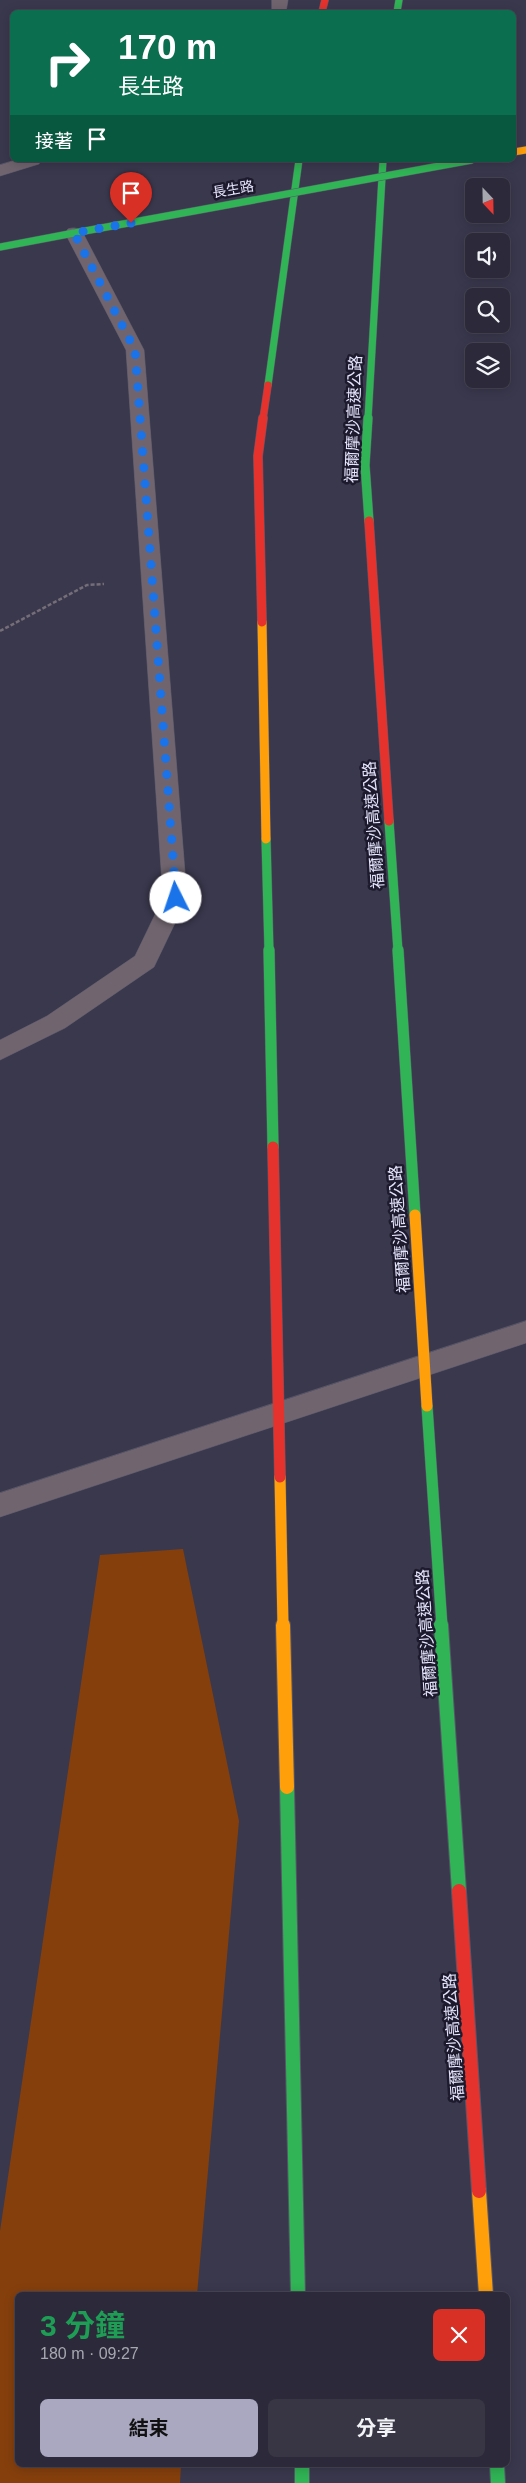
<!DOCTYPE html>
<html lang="zh-TW">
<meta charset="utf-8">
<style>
body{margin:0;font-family:Arial,"Noto Sans TC",sans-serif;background:#383645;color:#f1f3f6;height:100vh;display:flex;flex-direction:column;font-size:19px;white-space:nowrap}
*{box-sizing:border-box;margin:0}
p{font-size:16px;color:#a6a7af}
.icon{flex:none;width:28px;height:28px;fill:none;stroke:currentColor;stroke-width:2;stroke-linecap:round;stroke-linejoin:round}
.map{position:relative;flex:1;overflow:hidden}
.side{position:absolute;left:15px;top:2292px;width:495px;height:175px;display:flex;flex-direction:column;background:#2c2a3a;border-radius:8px;box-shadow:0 2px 12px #0003,0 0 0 1px #484654}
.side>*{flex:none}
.hud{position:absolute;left:10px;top:10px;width:506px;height:152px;border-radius:8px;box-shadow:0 2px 12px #0003,0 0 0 1px #484654;background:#0b6e4f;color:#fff;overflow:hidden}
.needle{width:32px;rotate:158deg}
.buttons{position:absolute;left:465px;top:178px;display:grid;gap:10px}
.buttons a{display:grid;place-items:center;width:45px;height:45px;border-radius:8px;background:#2c2a3a;box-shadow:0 2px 12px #0003,0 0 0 1px #484654;font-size:25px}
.pin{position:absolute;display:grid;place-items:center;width:42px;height:42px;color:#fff;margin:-51px -21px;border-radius:50% 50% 50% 0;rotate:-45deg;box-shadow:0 0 5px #0007}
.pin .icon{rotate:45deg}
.me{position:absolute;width:55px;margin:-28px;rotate:356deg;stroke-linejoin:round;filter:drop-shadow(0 0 4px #0008)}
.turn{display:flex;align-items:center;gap:18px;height:105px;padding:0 25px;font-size:22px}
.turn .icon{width:65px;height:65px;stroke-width:2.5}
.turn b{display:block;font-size:35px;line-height:42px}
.then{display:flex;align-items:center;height:48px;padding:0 25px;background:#0003;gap:10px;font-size:19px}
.round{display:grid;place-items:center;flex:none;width:52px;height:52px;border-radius:8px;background:#383645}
.headline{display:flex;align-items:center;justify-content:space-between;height:85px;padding:0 25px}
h1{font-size:30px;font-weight:700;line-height:38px;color:#1e9e55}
.cta{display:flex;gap:10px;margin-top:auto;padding:10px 25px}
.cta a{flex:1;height:58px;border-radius:8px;background:#aaa8c0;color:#111;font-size:20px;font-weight:700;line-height:58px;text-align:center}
.cta a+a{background:#383645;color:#f1f3f6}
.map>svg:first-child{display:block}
.forest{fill:#853f0d}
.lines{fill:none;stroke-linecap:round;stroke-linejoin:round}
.street-casing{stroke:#575568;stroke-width:1}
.fast-far3-casing{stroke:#575568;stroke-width:8}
.fast-far2-casing{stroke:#575568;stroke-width:10}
.fast-far1-casing{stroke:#575568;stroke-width:12}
.fast-casing{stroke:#575568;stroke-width:16}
.slow-far3-casing{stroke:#575568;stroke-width:8}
.slow-far2-casing{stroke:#575568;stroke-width:10}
.slow-far1-casing{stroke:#575568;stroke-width:12}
.slow-casing{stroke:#575568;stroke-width:16}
.jam-far3-casing{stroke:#575568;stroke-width:8}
.jam-far2-casing{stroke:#575568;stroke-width:10}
.jam-far1-casing{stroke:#575568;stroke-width:12}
.jam-casing{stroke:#575568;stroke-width:16}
.path{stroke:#756e78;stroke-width:2.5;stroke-dasharray:4 2;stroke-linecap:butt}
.street{fill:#70656f;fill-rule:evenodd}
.fast-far3{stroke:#30b455;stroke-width:7}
.fast-far2{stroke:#30b455;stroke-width:9}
.fast-far1{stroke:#30b455;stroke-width:11}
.fast{stroke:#30b455;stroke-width:14}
.slow-far3{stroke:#ff9f0a;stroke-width:7}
.slow-far2{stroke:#ff9f0a;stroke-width:9}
.slow-far1{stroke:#ff9f0a;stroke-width:11}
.slow{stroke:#ff9f0a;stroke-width:14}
.jam-far3{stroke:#e5322d;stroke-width:7}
.jam-far2{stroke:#e5322d;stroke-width:9}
.jam-far1{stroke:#e5322d;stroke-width:11}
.jam{stroke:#e5322d;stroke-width:14}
.fast-bridge-casing{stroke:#575568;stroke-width:8;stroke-linecap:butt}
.fast-bridge{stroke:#30b455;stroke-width:7}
.route{stroke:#1a73e8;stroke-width:9;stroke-dasharray:0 16.2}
.labels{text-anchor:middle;stroke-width:5;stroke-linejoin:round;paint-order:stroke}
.far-street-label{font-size:14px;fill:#e6e5fe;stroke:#1c1a2c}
.street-label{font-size:16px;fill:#e6e5fe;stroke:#1c1a2c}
</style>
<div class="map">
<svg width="526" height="2483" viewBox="0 0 526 2483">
<rect width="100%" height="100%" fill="#3a384d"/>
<polygon class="forest" points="183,1549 239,1821 197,2295 18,2295 18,2465 181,2465 180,2483 0,2483 0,2231 100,1555"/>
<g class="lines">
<g class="street-casing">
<g id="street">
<polygon points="272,0 288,0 286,12 272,12"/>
<polygon points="16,160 41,160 39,164 0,176 0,165"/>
<polygon points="74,228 80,229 83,233 144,350 187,898 154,967 65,1028 0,1060 0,1040 47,1016 135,956 163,898 126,350 65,233 68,229"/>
<polygon points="526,1321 526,1343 0,1517 0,1493"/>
</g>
</g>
<g class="fast-far3-casing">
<g id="fast-far3">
<polyline points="397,12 399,0"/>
<polyline points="0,247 74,233"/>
<polyline points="268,385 299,160"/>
<polyline points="368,419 383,160"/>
</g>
</g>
<g class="fast-far2-casing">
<g id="fast-far2">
<polyline points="368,418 365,465 369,521"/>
<polyline points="389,821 398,951"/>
<polyline points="266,839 269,951"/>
</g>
</g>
<g class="fast-far1-casing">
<g id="fast-far1">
<polyline points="269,950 273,1147"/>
<polyline points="398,950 415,1215"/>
<polyline points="427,1406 442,1626"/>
</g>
</g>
<g class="fast-casing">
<g id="fast">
<polyline points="441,1625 459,1891"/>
<polyline points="287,1787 298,2295"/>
<polyline points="302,2465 302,2483"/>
<polyline points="497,2465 498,2483"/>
</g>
</g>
<g class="slow-far3-casing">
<polyline id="slow-far3" points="514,152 526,150"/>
</g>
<g class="slow-far2-casing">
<polyline id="slow-far2" points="262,622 266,839"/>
</g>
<g class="slow-far1-casing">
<g id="slow-far1">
<polyline points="415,1215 427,1406"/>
<polyline points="280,1477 283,1626"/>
</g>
</g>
<g class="slow-casing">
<g id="slow">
<polyline points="283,1625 287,1787"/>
<polyline points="479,2191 486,2295"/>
</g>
</g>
<g class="jam-far3-casing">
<g id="jam-far3">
<polyline points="322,12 325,0"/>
<polyline points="263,419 268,385"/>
</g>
</g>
<g class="jam-far2-casing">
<g id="jam-far2">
<polyline points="369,521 389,821"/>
<polyline points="262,622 258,456 263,418"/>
</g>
</g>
<g class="jam-far1-casing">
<polyline id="jam-far1" points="273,1147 280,1477"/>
</g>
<g class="jam-casing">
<polyline id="jam" points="459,1891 479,2191"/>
</g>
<polyline class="path" points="0,631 87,585 104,584"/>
<use href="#street" class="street"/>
<use href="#fast-far3" class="fast-far3"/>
<use href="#fast-far2" class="fast-far2"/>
<use href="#fast-far1" class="fast-far1"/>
<use href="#fast" class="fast"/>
<use href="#slow-far3" class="slow-far3"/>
<use href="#slow-far2" class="slow-far2"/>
<use href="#slow-far1" class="slow-far1"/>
<use href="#slow" class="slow"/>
<use href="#jam-far3" class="jam-far3"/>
<use href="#jam-far2" class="jam-far2"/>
<use href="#jam-far1" class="jam-far1"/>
<use href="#jam" class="jam"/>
<g class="fast-bridge-casing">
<polyline id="fast-bridge" points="74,233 472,160"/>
</g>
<use href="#fast-bridge" class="fast-bridge"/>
</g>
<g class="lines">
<polyline class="route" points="131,223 74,233 135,350 176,898"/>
</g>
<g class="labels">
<g class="far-street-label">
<text transform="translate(233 189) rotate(-10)" y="5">長生路</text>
</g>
<g class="street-label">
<text transform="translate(353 419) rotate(-88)" y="6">福爾摩沙高速公路</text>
<text transform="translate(373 825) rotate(-94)" y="6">福爾摩沙高速公路</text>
<text transform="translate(399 1229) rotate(-94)" y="6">福爾摩沙高速公路</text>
<text transform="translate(426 1633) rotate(-94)" y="6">福爾摩沙高速公路</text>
<text transform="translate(453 2037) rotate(-94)" y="6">福爾摩沙高速公路</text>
</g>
</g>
</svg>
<div class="buttons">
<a><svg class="needle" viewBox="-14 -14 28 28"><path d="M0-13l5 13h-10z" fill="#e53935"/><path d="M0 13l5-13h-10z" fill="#a6a7af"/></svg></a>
<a><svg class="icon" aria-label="sound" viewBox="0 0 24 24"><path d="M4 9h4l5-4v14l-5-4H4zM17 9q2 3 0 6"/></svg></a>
<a><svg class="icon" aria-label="search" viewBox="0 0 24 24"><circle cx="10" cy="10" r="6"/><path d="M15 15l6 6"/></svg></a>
<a><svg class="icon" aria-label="layers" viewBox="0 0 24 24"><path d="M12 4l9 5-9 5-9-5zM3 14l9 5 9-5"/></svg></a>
</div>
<div class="pin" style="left:131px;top:223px;background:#d93025"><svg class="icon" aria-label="arrive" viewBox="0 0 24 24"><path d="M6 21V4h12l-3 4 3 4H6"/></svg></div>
<svg class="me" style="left:176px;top:898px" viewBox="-20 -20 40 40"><circle r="19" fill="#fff"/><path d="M0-13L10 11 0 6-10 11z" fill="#1a73e8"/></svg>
<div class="hud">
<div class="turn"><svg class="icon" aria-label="right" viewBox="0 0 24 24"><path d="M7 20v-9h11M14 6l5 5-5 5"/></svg><div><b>170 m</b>長生路</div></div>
<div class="then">接著<svg class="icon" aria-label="arrive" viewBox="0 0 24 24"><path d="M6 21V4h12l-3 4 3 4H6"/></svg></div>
</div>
<section class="side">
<div class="headline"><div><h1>3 分鐘</h1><p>180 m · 09:27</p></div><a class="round" style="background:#d93025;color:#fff"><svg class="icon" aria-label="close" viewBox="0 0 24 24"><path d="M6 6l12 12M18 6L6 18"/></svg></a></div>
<div class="cta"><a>結束</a><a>分享</a></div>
</section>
</div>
